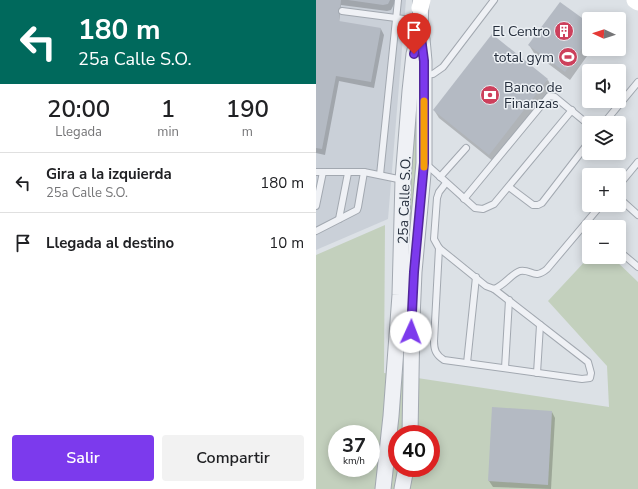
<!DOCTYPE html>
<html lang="es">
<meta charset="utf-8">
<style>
body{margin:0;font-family:"Nunito Sans",sans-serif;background:#f2f2f2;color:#202124;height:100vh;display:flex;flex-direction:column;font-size:15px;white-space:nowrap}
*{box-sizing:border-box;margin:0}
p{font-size:13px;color:#757577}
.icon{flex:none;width:22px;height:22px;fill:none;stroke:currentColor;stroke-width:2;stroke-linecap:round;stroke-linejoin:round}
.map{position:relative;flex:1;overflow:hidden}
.panel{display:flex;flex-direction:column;background:#fff;width:316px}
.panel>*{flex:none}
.top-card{background:#00695c;color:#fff;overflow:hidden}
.needle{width:26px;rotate:273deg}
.fabs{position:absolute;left:266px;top:12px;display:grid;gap:8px}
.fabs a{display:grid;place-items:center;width:44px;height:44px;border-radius:4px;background:#fff;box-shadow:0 2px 10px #0003;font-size:20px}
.speed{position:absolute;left:12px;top:425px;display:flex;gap:8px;font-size:20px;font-weight:700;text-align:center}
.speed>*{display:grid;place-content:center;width:52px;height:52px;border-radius:50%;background:#fff;box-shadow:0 2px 10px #0003;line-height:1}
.speed small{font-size:10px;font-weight:400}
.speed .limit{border:6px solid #d22;background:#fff;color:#111}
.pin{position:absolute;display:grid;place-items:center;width:34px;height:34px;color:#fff;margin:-41px -17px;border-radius:50% 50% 50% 0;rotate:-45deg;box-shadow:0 0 4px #0007}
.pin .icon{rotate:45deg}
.me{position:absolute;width:44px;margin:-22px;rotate:2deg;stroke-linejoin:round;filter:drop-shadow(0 0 3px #0008)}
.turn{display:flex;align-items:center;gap:14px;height:84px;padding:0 12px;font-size:18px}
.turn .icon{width:52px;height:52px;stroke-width:2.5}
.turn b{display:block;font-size:28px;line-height:34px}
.eta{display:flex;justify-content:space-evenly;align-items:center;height:68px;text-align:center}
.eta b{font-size:24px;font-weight:600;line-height:28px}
.cta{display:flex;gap:8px;margin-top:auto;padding:8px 12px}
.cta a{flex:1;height:46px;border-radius:4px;background:#7c3aed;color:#fff;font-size:16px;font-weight:600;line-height:46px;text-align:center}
.cta a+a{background:#f2f2f2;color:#202124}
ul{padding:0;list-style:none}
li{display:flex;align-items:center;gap:12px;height:60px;padding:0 12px;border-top:1px solid #e0e0e0}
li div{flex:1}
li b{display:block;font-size:15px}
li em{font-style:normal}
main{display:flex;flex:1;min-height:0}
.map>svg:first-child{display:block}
.built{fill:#cad0d8}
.green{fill:#c3d0bd;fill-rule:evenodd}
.shadow{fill:#0003}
.building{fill:#b4bac3}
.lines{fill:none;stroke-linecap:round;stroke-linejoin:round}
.service-casing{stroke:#a2a8b0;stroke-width:8}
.tertiary-casing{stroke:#a2a8b0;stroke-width:17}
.service{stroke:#eff1f5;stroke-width:6}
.tertiary{stroke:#eff1f5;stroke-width:15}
.secondary{stroke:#fff;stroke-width:17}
.route-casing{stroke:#51269a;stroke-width:10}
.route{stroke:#7c3aed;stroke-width:7}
.slow{stroke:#f59e0b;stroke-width:7}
.labels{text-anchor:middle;stroke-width:3;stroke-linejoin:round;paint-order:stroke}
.poi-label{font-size:14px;fill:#262f3d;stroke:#ecf0f4;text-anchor:end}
.street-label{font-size:14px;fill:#262f3d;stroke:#ecf0f4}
</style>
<main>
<section class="panel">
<div class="top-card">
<div class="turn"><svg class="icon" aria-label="left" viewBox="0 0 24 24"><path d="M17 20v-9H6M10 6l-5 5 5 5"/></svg><div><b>180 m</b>25a Calle S.O.</div></div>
</div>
<div class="eta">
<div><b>20:00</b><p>Llegada</p></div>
<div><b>1</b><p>min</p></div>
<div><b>190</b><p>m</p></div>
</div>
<ul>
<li><svg class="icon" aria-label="left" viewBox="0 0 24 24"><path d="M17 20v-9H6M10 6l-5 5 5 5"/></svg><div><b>Gira a la izquierda</b><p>25a Calle S.O.</p></div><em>180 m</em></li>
<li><svg class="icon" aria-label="arrive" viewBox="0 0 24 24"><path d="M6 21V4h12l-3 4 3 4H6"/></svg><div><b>Llegada al destino</b></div><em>10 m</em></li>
</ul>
<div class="cta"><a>Salir</a><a>Compartir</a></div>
</section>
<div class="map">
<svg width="322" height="489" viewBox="0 0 322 489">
<rect width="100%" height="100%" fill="#dce1e6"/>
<polygon class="built" points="0,0 90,0 72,219 0,250"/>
<g class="green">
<polygon points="102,90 103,156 93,255 92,207"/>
<path d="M69,225L68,373L85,375L87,374L88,376L293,407L291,366L232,301L273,257H296L322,282V489H0V255ZM21,434H55V468H21ZM81,434H115V468H81Z"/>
</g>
<g class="shadow">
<polygon points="0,0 80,0 75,10 71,11 25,5 23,23 65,29 68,35 58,88 23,81 9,155 0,153"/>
<polygon points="273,24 273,49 276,49 254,80 218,53 213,45"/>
<polygon points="232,80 236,88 178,162 123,118 118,110"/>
<polygon points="236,412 239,418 235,489 177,487 173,481"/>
</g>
<g class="building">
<polygon points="0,0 25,0 23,21 65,28 55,82 20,76 6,149 0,148"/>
<polygon points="32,0 74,0 72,4 67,5"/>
<polygon points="244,2 273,23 273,39 249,72 212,45"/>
<polygon points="176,34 232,79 173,155 117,110"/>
<polygon points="176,407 236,411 232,485 172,481"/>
</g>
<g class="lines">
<g class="service-casing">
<g id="service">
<polyline points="26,11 103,21"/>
<polyline points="108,75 117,74 127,67 178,0"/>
<polyline points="288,123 322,82"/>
<polyline points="110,164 159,208 167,209 178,204 256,110"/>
<polyline points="0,172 48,172 87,180"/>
<polyline points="64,175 82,0"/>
<polyline points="124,177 150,148"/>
<path d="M130,183L123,192L121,198L118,239L123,248L170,286L178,289C189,285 195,274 204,271C216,269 218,280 231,269L285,205"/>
<polyline points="303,185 322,162"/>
<polyline points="193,187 217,205 222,205 226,203 273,142"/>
<polyline points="303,198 322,215"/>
<polyline points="148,199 233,96 239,97 273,125"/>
<polyline points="0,206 7,172"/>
<polyline points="23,219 32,173"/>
<polyline points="0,231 41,210 42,207 48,172"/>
<path d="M123,248L118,341C118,350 120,355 128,360L266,379L274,378L275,373L272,362L178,289"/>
<polyline points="303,251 322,267"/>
<polyline points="151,363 160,277"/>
<polyline points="189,368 193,300"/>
<polyline points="221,373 224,325"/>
</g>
</g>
<g class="tertiary-casing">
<g id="tertiary">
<polyline points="94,434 96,319 98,272 108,163 108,61 106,39"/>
<polyline points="67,489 75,416 84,295 87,180 94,91 98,54 104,30 105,0"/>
<polyline points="86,489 90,468"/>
</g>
</g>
<use href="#service" class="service"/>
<use href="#tertiary" class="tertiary"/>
<g class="secondary">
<polyline points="319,0 322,2"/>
<polyline points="104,8 106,0"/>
</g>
</g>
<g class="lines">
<g class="route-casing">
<polyline id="route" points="95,332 98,272 108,163 108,61 104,30 98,54"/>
</g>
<use href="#route" class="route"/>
<polyline class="slow" points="108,101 108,167"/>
</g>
<defs>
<g id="building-disc" transform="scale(1)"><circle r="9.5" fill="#cd405c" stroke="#ecf0f4"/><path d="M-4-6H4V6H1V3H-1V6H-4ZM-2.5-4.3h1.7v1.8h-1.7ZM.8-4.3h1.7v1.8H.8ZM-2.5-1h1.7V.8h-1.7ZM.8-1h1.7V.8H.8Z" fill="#fff"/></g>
<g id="stadium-disc" transform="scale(1)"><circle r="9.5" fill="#cd405c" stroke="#ecf0f4"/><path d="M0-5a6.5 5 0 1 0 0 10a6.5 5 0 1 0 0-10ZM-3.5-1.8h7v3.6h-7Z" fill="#fff"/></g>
<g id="bank-disc" transform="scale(1)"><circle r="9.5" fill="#cd405c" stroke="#ecf0f4"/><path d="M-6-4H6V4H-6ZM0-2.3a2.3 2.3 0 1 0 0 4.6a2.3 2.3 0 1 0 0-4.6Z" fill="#fff"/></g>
</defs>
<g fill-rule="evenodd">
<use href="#building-disc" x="248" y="31"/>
<use href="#stadium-disc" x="252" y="57"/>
<use href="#bank-disc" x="174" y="95"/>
</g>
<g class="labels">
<g class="poi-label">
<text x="234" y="36">El Centro</text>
<text x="238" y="62">total gym</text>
<text x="188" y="92" text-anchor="start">Banco de<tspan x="188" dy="16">Finanzas</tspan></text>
</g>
<g class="street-label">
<text transform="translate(88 200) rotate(-88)" y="5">25a Calle S.O.</text>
</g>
</g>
</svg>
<div class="fabs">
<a><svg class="needle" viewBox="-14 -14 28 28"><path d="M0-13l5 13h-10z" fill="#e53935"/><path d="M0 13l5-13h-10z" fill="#757577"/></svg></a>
<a><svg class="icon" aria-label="sound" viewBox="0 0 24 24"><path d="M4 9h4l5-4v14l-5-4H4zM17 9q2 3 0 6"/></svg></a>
<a><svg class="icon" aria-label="layers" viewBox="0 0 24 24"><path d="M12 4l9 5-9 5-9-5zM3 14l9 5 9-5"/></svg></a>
<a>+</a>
<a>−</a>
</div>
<div class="speed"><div>37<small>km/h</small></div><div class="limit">40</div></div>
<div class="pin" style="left:98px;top:54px;background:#d93025"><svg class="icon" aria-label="arrive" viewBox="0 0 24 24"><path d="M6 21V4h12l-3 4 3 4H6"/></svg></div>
<svg class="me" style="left:95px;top:332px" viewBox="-20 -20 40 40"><circle r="19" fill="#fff"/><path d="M0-13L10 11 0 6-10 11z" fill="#7c3aed"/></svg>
</div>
</main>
